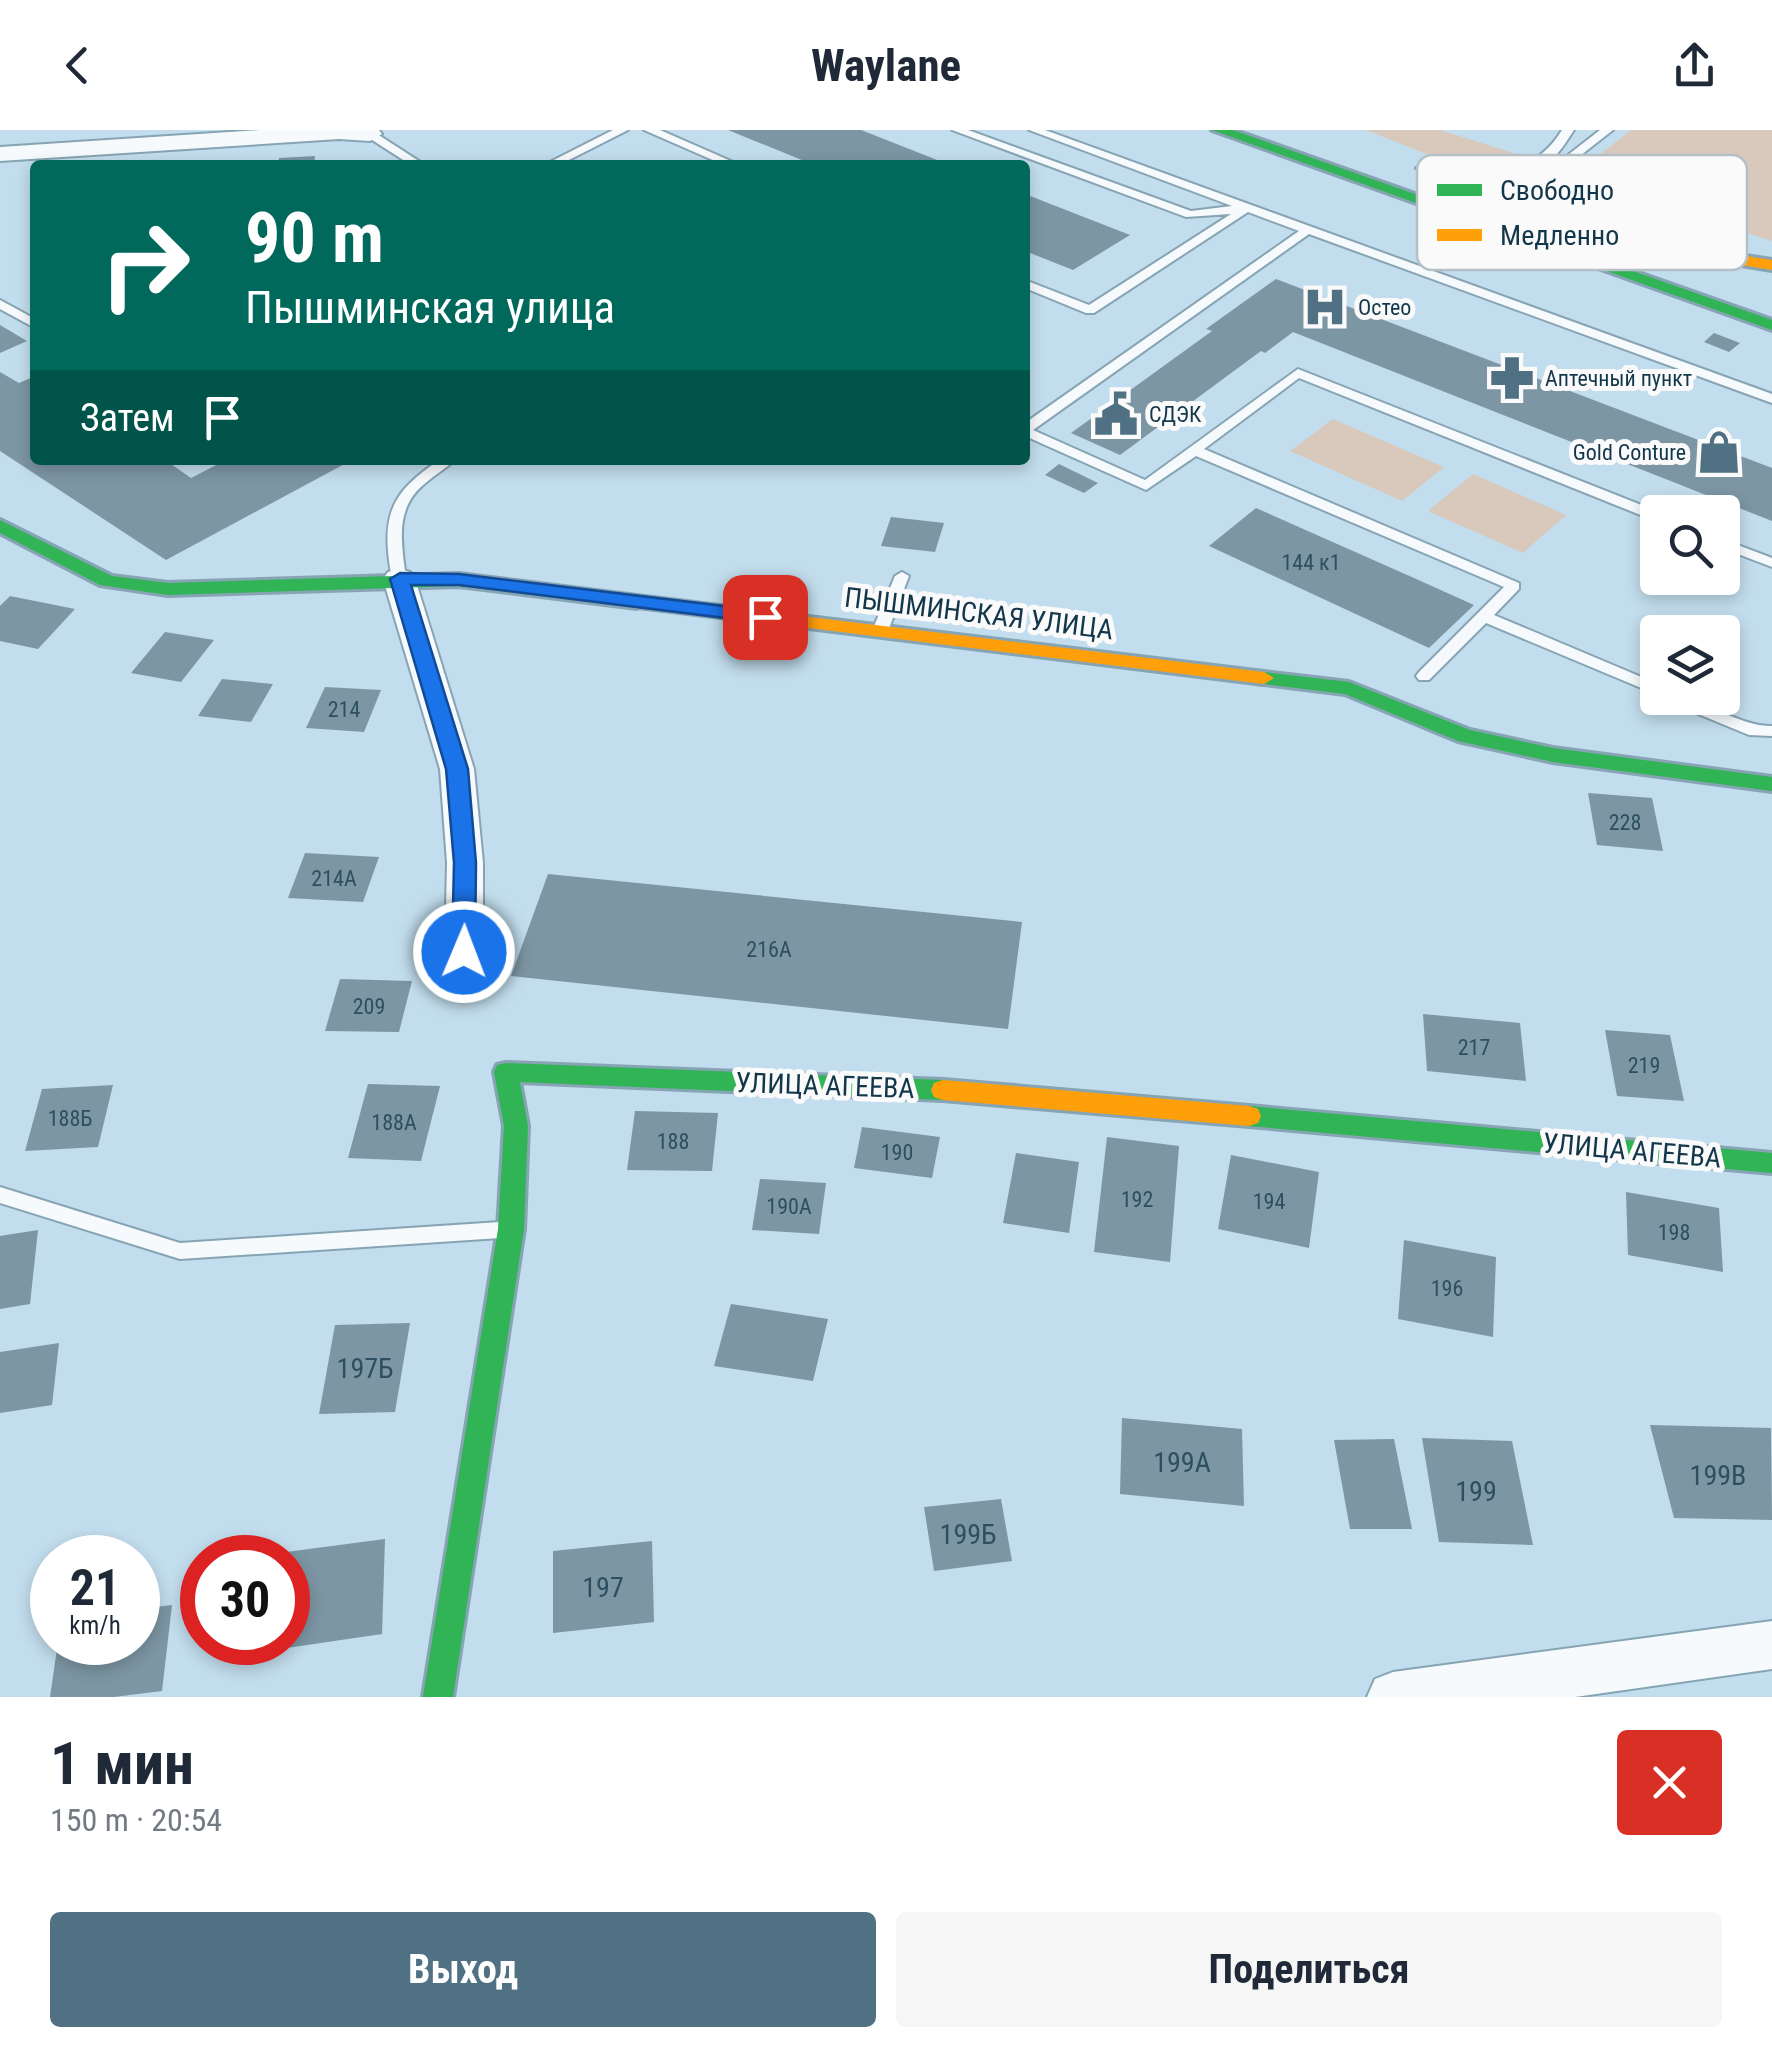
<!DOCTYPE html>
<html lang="ru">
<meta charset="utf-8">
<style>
body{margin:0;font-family:"Roboto Condensed",sans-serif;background:#f6f6f7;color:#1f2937;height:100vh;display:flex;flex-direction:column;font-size:38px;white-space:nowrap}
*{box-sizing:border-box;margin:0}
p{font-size:32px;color:#747a83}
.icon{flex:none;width:55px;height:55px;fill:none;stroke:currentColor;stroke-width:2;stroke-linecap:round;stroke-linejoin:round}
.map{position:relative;height:1567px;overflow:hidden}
.details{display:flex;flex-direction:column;background:#fff;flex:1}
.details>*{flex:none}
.guide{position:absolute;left:30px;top:30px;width:1000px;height:305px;border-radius:10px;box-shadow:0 5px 15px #0003;background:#00695c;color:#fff;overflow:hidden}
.buttons{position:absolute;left:1640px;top:365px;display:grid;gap:20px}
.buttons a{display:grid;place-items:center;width:100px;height:100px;border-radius:10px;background:#fff;box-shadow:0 5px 15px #0003;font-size:50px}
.speed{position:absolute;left:30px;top:1405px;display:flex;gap:20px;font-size:50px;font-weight:700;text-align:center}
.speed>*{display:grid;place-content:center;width:130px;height:130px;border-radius:50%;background:#fff;box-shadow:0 5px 15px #0003;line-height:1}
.speed small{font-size:25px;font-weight:400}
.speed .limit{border:15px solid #d22;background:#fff;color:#111}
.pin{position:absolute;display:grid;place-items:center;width:85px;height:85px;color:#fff;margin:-42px;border-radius:20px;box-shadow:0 5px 15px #0006}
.me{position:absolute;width:110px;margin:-55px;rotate:1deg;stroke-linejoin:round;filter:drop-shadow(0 0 8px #0008)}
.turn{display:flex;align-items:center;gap:35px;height:210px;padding:0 50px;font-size:45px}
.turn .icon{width:130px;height:130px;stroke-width:2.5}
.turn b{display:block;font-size:70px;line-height:85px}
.then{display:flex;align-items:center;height:95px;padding:0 50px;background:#0003;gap:20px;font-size:38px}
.round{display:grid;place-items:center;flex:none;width:105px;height:105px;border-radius:10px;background:#f6f6f7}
.headline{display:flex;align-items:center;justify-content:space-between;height:170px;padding:0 50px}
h1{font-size:60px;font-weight:700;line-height:75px}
.button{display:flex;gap:20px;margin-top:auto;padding:20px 50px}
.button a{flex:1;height:115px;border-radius:10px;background:#507184;color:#fff;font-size:40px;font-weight:700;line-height:115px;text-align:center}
.button a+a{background:#f6f6f7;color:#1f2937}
header{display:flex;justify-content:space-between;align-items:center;height:130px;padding:0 50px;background:#fff;font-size:45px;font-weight:700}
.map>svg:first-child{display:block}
.green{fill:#d9c8bc}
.building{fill:#7d96a4}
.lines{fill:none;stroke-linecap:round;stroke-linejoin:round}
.lane-casing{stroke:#86a4b3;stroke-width:4}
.street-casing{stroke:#86a4b3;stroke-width:4}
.fast-casing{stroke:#86a4b3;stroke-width:6}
.slow-casing{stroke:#86a4b3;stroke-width:6}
.lane{fill:#f6fafc;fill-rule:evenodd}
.street{fill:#f6fafc;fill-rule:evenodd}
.fast{fill:#30b455;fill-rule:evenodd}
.slow{fill:#ff9f0a;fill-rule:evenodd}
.route{fill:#1a73e8;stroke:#114b97;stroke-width:2.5}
.labels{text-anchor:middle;stroke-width:10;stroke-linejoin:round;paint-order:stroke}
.far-poi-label{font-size:22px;fill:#12374b;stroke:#fafafa;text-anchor:start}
.number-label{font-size:22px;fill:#2d4f61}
.street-label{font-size:28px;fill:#12374b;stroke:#fafafa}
.near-number-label{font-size:28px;fill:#2d4f61}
.key{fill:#fafafa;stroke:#b4c0c6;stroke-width:2.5}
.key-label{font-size:28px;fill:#12374b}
</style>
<header><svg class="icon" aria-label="back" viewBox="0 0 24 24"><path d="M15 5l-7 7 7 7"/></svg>Waylane<svg class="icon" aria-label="share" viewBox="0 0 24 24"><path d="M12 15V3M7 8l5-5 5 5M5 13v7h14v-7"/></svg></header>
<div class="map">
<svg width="1772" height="1567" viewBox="0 0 1772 1567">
<rect width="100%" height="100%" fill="#c2dded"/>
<g class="green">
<path d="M1365,0H1440L1523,26C1476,53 1411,16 1365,0Z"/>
<polygon points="1631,0 1772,0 1772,111 1590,51 1586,44 1593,30"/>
<polygon points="1333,289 1444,337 1402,371 1290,321"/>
<polygon points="1473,344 1566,385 1523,423 1428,381"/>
</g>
<g class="building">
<polygon points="728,0 861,0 950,35 814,35"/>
<polygon points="315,26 314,35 278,35 279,28"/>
<polygon points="1025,64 1130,105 1073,140 1025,121"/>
<polygon points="1276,149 1772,338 1772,391 1293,202 1265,223 1261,221 1120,325 1071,303 1212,201 1206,199"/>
<polygon points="0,195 27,211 0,223"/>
<polygon points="1714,203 1740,213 1729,222 1704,212"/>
<polygon points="0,242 19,253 35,246 35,330 165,330 191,348 226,330 352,330 166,430 0,321"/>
<polygon points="1641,243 1666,253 1655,263 1630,252"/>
<polygon points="1059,334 1098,353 1084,363 1045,345"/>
<polygon points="1256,378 1414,448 1474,475 1429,518 1209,416"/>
<polygon points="891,387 944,393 935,422 881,416"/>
<polygon points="10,466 75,479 38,519 0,511 0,476"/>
<polygon points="165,502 214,510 181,552 131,543"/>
<polygon points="222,549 273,554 251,592 198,586"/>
<polygon points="325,557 381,560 364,602 306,598"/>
<polygon points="1588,663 1652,668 1663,721 1597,715"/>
<polygon points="305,723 379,727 363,772 288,768"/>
<polygon points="548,744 1022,792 1008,899 511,846"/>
<polygon points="340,849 412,851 399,902 325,901"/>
<polygon points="1423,884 1520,893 1526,951 1427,941"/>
<polygon points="1605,900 1670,905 1684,971 1617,966"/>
<polygon points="368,954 440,956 421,1031 348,1028"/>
<polygon points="113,955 98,1017 25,1021 42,959"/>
<polygon points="635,981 718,983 712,1041 627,1040"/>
<polygon points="862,997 940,1007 932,1048 854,1038"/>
<polygon points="1107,1007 1179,1016 1170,1132 1094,1122"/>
<polygon points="1016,1023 1079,1032 1069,1103 1003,1093"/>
<polygon points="1231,1025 1319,1042 1309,1118 1218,1099"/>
<polygon points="760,1049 826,1053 819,1104 752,1100"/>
<polygon points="1626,1062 1719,1078 1723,1142 1628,1125"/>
<polygon points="38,1100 30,1174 0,1179 0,1106"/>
<polygon points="1404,1110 1496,1127 1493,1207 1398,1189"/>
<polygon points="731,1174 828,1189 813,1251 714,1236"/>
<polygon points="410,1193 395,1282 319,1284 335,1195"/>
<polygon points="59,1213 52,1275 0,1283 0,1222"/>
<polygon points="1122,1288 1242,1299 1244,1376 1120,1364"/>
<polygon points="1650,1295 1771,1298 1772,1390 1674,1388"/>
<polygon points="1422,1308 1512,1311 1533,1415 1439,1412"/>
<polygon points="1394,1309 1412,1399 1350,1399 1334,1310"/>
<polygon points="1001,1369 1012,1431 934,1441 924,1377"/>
<polygon points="385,1409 382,1504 280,1519 281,1512 288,1512 286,1422"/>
<polygon points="652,1411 654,1492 553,1503 553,1421"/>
<polygon points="172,1475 162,1561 114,1567 50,1567 58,1512 138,1512 138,1479"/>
</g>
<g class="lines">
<g class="lane-casing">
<g id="lane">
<polygon points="613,0 628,0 559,35 544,35"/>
<polygon points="644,0 660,0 740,35 724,35"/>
<polygon points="952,0 968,0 1191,81 1232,76 1029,0 1045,0 1772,264 1772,273 1309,104 1033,300 1145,350 1298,239 1659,382 1658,391 1653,390 1299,248 1204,319 1519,453 1519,459 1494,485 1658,554 1658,565 1486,493 1429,550 1419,550 1416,546 1419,542 1504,457 1196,326 1146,360 1025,306 1025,293 1299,101 1248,82 1094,183 1086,183 1025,158 1025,150 1089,175 1231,84 1186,87"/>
<path d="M1562,0H1574C1566,12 1560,23 1549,31C1520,53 1446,54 1416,38L1422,35C1476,43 1529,54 1562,0Z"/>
<polygon points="1600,0 1613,0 1553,47 1556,65 1603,96 1605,99 1599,103 1547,69 1541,46"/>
<polygon points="366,2 374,2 425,35 411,35 366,6"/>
<polygon points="0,170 35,189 35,198 0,179"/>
<path d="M439,330H455C445,339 433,346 422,356C394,381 402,415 406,449L404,452H394C390,442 389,432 388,421C384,374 402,356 439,330Z"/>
<polygon points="1722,409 1772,428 1772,437 1722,418"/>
<polygon points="902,442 909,446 888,501 880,506 875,504 872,501 895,446"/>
<path d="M1667,568C1705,566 1735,596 1772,596V606L1749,605L1669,572Z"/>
<polygon points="0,1057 180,1113 500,1092 507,1094 510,1100 507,1106 500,1108 180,1129 0,1073"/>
</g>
</g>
<g class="street-casing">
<g id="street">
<polygon points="260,0 379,0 382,4 370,11 339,9 0,31 0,17"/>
<polygon points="399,439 410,442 415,449 474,639 483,733 483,822 477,832 464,836 451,832 445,822 447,733 440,639 383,449 388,442"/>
<polygon points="1772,1491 1772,1539 1575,1567 1367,1567 1375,1549 1393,1542"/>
</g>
</g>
<g class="fast-casing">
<g id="fast">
<polygon points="1212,0 1233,0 1772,190 1772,200"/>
<polygon points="0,390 112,446 168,453 459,444 637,466 647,472 637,478 459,456 168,465 100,455 0,403"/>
<polygon points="1264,542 1349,552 1470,600 1553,618 1772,647 1772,661 1553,632 1458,611 1345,564 1257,553 1254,548 1257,543"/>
<polygon points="506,933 943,950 952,953 955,960 952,967 943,970 520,952 528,996 524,1099 453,1567 423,1567 498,1099 504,996 494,942 497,935"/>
<polygon points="1249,976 1772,1023 1772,1043 1249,996 1240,993 1237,986 1240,979"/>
</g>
</g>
<g class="slow-casing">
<g id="slow">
<polygon points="1647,111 1772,130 1772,140 1642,119 1642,113"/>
<polygon points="637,466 1264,542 1274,548 1264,554 630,476 627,472"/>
<polygon points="943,950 1249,976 1258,979 1261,986 1258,993 1249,996 943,970 934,967 931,960 934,953"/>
</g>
</g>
<use href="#lane" class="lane"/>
<use href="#street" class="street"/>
<use href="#fast" class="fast"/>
<use href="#slow" class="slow"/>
</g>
<polygon class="route" points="400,443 459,444 765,481 775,487 765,493 459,455 411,455 468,639 476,733 475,822 464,831 452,822 454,733 446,639 390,449"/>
<defs>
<g id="hospital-bare" transform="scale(3.45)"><path d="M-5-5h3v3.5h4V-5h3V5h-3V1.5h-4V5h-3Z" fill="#507184" stroke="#fafafa" stroke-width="2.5" paint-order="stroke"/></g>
<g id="pharmacy-bare" transform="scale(3.45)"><path d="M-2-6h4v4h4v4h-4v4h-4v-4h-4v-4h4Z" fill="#507184" stroke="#fafafa" stroke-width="2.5" paint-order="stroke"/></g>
<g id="civic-bare" transform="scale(3.45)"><path d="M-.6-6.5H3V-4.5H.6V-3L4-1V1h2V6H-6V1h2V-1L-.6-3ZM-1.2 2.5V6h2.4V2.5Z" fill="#507184" stroke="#fafafa" stroke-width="2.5" paint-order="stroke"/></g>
<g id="shop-bare" transform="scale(3.45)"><path d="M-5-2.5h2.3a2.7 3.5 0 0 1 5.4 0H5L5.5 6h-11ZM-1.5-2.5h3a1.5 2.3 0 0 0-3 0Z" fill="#507184" stroke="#fafafa" stroke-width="2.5" paint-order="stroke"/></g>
</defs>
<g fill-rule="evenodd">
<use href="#hospital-bare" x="1325" y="177"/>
<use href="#pharmacy-bare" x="1512" y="248"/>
<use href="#civic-bare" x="1116" y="284"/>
<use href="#shop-bare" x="1719" y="322"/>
</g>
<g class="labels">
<g class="far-poi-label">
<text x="1358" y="185">Остео</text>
<text x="1545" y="256">Аптечный пункт</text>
<text x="1149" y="292">СДЭК</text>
<text x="1686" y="330" text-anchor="end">Gold Conture</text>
</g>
<g class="number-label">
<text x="1311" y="440">144 к1</text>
<text x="344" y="587">214</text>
<text x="1625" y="700">228</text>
<text x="334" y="756">214А</text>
<text x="769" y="827">216А</text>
<text x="369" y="884">209</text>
<text x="1474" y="925">217</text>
<text x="1644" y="943">219</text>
<text x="70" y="996">188Б</text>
<text x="394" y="1000">188А</text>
<text x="673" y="1019">188</text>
<text x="897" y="1030">190</text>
<text x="1137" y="1077">192</text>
<text x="1269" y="1079">194</text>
<text x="789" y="1084">190А</text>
<text x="1674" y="1110">198</text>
<text x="1447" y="1166">196</text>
</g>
<g class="street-label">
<text transform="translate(979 483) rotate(7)" y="10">ПЫШМИНСКАЯ УЛИЦА</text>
<text transform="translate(825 955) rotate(2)" y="10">УЛИЦА АГЕЕВА</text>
<text transform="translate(1632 1020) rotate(5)" y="10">УЛИЦА АГЕЕВА</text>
</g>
<g class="near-number-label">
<text x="365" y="1248">197Б</text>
<text x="1182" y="1342">199А</text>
<text x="1718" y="1355">199В</text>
<text x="1476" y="1371">199</text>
<text x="968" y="1414">199Б</text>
<text x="603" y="1467">197</text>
</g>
</g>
<rect x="1417" y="25" width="330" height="115" rx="15" class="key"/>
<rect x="1437" y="54" width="45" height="12" fill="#30b455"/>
<rect x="1437" y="99" width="45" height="12" fill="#ff9f0a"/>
<g class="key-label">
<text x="1500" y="70">Свободно</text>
<text x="1500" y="115">Медленно</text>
</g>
</svg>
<div class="buttons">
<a><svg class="icon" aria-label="search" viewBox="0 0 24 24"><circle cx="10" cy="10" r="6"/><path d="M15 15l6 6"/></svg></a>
<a><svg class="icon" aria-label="layers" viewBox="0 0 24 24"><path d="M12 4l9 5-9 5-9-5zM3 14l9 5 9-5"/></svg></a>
</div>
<div class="speed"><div>21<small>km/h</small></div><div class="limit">30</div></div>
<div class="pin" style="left:765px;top:487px;background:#d93025"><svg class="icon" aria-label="arrive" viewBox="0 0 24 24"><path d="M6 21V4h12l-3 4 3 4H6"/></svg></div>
<svg class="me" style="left:464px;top:822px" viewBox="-20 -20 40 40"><circle r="17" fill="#1a73e8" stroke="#fff" stroke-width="3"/><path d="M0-11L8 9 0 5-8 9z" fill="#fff"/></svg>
<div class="guide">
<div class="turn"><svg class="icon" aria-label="right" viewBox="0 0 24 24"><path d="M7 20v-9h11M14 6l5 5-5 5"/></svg><div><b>90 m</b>Пышминская улица</div></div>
<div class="then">Затем<svg class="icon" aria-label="arrive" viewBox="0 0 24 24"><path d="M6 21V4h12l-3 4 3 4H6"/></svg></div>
</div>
</div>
<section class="details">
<div class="headline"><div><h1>1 мин</h1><p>150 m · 20:54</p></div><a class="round" style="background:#d93025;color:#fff"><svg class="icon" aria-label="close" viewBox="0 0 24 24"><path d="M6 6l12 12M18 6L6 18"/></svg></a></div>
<div class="button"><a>Выход</a><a>Поделиться</a></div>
</section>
